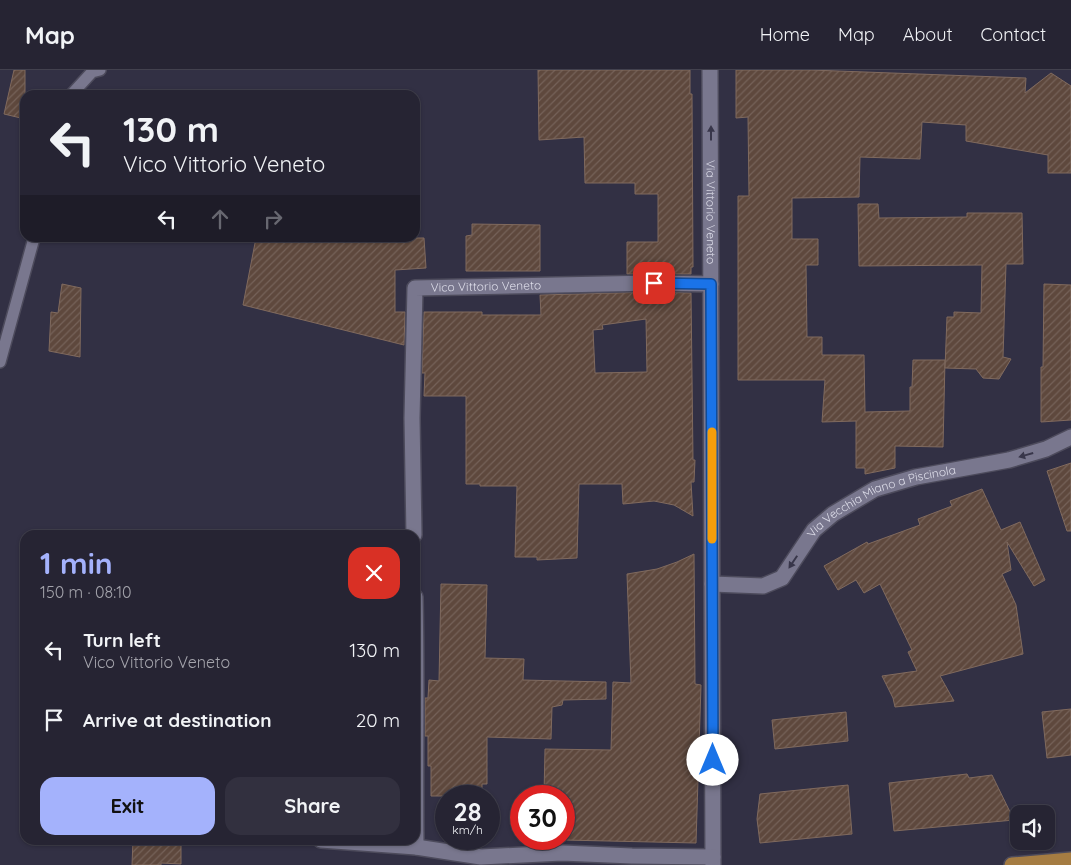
<!DOCTYPE html>
<meta charset="utf-8">
<style>
body{margin:0;font-family:Quicksand,sans-serif;background:#32303f;color:#f1f3f6;height:100vh;display:flex;flex-direction:column;font-size:19px;white-space:nowrap}
*{box-sizing:border-box;margin:0}
p{font-size:16px;color:#a4a4ac}
.icon{flex:none;width:28px;height:28px;fill:none;stroke:currentColor;stroke-width:2;stroke-linecap:round;stroke-linejoin:round}
.map{position:relative;flex:1;overflow:hidden}
.sheet{position:absolute;left:20px;top:460px;width:400px;height:315px;display:flex;flex-direction:column;background:#262433;border-radius:15px;box-shadow:0 1px 4px #0004,0 0 0 1px #42414e}
.sheet>*{flex:none}
.top-card{position:absolute;left:20px;top:20px;width:400px;height:152px;border-radius:15px;box-shadow:0 1px 4px #0004,0 0 0 1px #42414e;background:#262433;color:#f1f3f6;overflow:hidden}
.fabs{position:absolute;left:1010px;top:735px;display:grid;gap:10px}
.fabs a{display:grid;place-items:center;width:45px;height:45px;border-radius:10px;background:#262433;box-shadow:0 1px 4px #0004,0 0 0 1px #42414e;font-size:25px}
.speed{position:absolute;left:435px;top:715px;display:flex;gap:10px;font-size:25px;font-weight:700;text-align:center}
.speed>*{display:grid;place-content:center;width:65px;height:65px;border-radius:50%;background:#262433;box-shadow:0 1px 4px #0004,0 0 0 1px #42414e;line-height:1}
.speed small{font-size:12px;font-weight:400}
.speed .limit{border:8px solid #d22;background:#fff;color:#111}
.pin{position:absolute;display:grid;place-items:center;width:42px;height:42px;color:#fff;margin:-21px;border-radius:10px;box-shadow:0 2px 8px #0006}
.me{position:absolute;width:55px;margin:-28px;rotate:0deg;stroke-linejoin:round;filter:drop-shadow(0 0 4px #0008)}
.turn{display:flex;align-items:center;gap:18px;height:105px;padding:0 20px;font-size:22px}
.turn .icon{width:65px;height:65px;stroke-width:2.5}
.turn b{display:block;font-size:35px;line-height:42px}
.lanes{display:flex;align-items:center;height:48px;padding:0 20px;background:#0003;justify-content:center;gap:25px;direction:ltr}
.lanes .off{opacity:.35}
.round{display:grid;place-items:center;flex:none;width:52px;height:52px;border-radius:15px;background:#32303f}
.summary{display:flex;align-items:center;justify-content:space-between;height:85px;padding:0 20px}
h1{font-size:30px;font-weight:800;line-height:38px;color:#a4b2fc}
.action{display:flex;gap:10px;margin-top:auto;padding:10px 20px}
.action a{flex:1;height:58px;border-radius:15px;background:#a4b2fc;color:#111;font-size:20px;font-weight:800;line-height:58px;text-align:center}
.action a+a{background:#32303f;color:#f1f3f6}
ul{padding:0;list-style:none}
li{display:flex;align-items:center;gap:15px;height:70px;padding:0 20px}
li div{flex:1}
li b{display:block;font-size:19px}
li em{font-style:normal}
header{display:flex;align-items:center;gap:30px;box-sizing:border-box;height:70px;padding:0 25px;background:#262433;border-bottom:1px solid #42414e}
header strong{font-size:24px}
nav{display:flex;gap:28px;margin-inline-start:auto;font-size:18px}
.map>svg:first-child{display:block}
.building{fill:url(#building-hatch);stroke:#806a5e;fill-rule:evenodd}
.lines{fill:none;stroke-linecap:round;stroke-linejoin:round}
.service-casing{stroke:#4d4b5c;stroke-width:14}
.minor-casing{stroke:#4d4b5c;stroke-width:18}
.primary-casing{stroke:#4d4b5c;stroke-width:18}
.service{stroke:#79778e;stroke-width:11}
.minor{stroke:#79778e;stroke-width:15}
.primary{stroke:#a57c42;stroke-width:15}
.oneway{fill:#38364a}
.route-casing{stroke:#114b97;stroke-width:12}
.route{stroke:#1a73e8;stroke-width:9}
.slow{stroke:#f59e0b;stroke-width:9}
.labels{text-anchor:middle;stroke-width:5;stroke-linejoin:round;paint-order:stroke}
.street-label{font-size:12px;fill:#dddde9;stroke:#282639}
</style>
<header>
<strong>Map</strong>
<nav><a>Home</a><a>Map</a><a>About</a><a>Contact</a></nav>
</header>
<div class="map">
<svg width="1071" height="795" viewBox="0 0 1071 795">
<defs>
<pattern id="building-hatch" width="6" height="6" patternUnits="userSpaceOnUse" patternTransform="scale(1.25)"><rect width="6" height="6" fill="#5e483d"/><path d="M-1 1l2-2M0 6l6-6M5 7l2-2" fill="none" stroke="#756259"/></pattern>
</defs>
<rect width="100%" height="100%" fill="#323044"/>
<g class="building">
<polygon points="14,0 25,0 25,49 4,44"/>
<polygon points="538,0 690,0 690,24 692,24 693,197 691,197 691,204 627,204 627,172 658,172 658,124 635,124 635,113 585,113 584,67 539,70"/>
<polygon points="736,0 811,0 1026,8 1025,23 1051,3 1071,16 1071,103 1048,103 1048,85 966,71 966,55 922,52 920,89 860,87 859,127 792,128 792,169 818,169 818,195 806,195 807,267 822,267 822,285 864,285 865,342 910,341 910,317 912,317 913,290 945,290 943,377 895,376 895,398 865,404 865,398 856,398 856,351 822,352 825,310 738,310 738,126 749,126 748,47 736,48"/>
<polygon points="858,134 878,134 879,148 967,147 967,143 1022,143 1023,194 1006,194 1003,287 1011,289 999,309 983,308 976,299 945,298 947,247 954,247 954,242 981,243 982,195 859,196"/>
<polygon points="472,154 540,155 540,201 466,201 466,166 472,165"/>
<polygon points="256,168 424,168 426,198 395,200 395,242 405,242 404,275 243,235"/>
<polygon points="62,214 81,218 80,287 49,281 51,242 58,243"/>
<polygon points="1044,214 1071,215 1071,350 1041,352 1041,297 1043,297"/>
<path d="M654,222L691,223L693,390H695L694,412H691L693,446L674,435L654,431L623,434L622,414H579L577,488L537,490V487H515L517,416H480V414H466V326H424L425,303H422L424,242H482V245H541L540,225ZM646,249L647,302L595,303L593,260L603,259L602,255Z"/>
<polygon points="1071,393 1071,461 1067,461 1047,401"/>
<polygon points="982,419 1001,460 1020,452 1045,510 1034,516 1007,472 1011,500 1002,504 1016,535 1023,584 940,606 954,631 895,637 893,628 882,606 917,601 908,582 912,580 880,514 864,523 856,510 838,520 824,496 867,472 868,474 920,455 918,449 952,436 950,431"/>
<polygon points="694,484 695,614 701,615 696,773 564,770 564,726 544,726 545,679 611,680 613,612 631,613 627,504 657,499 677,492"/>
<polygon points="441,514 487,515 485,588 524,589 523,610 606,612 606,629 563,630 562,635 552,637 551,669 487,667 487,714 482,714 482,726 431,726 431,696 428,696 428,666 425,666 425,628 428,628 429,610 439,611"/>
<polygon points="1071,639 1071,685 1047,688 1042,642"/>
<polygon points="846,642 848,671 775,679 772,650"/>
<polygon points="967,704 969,708 992,705 1014,750 894,761 889,713"/>
<polygon points="848,715 852,764 760,773 757,749 760,724"/>
<polygon points="133,770 181,770 181,794 161,793 161,795 132,795"/>
</g>
<g class="lines">
<g class="service-casing">
<g id="service">
<polyline points="71,25 92,2 100,0"/>
<polyline points="0,292 34,168"/>
</g>
</g>
<g class="minor-casing">
<g id="minor">
<path id="s1" d="M710,0L713,795"/>
<path id="s2" d="M414,465L412,348L415,218L654,213L711,214"/>
<path id="s3" d="M712,514L763,516L782,508L814,460L833,444L875,419L916,407L1009,390L1046,379L1071,367"/>
<path d="M415,527C417,610 415,694 416,777"/>
<polyline points="321,770 416,777 481,787 562,783 632,786 713,787"/>
</g>
</g>
<g class="primary-casing">
<polyline id="primary" points="1012,795 1071,790"/>
</g>
<use href="#service" class="service"/>
<use href="#minor" class="minor"/>
<use href="#primary" class="primary"/>
</g>
<defs><path id="oneway-solid" d="M-6-.8H1V-3.2L6.5 0L1 3.2V.8H-6Z" transform="scale(1.25)"/></defs>
<g class="oneway">
<use href="#oneway-solid" transform="translate(711 63) rotate(-90)"/>
<use href="#oneway-solid" transform="translate(1026 385) rotate(164)"/>
<use href="#oneway-solid" transform="translate(793 492) rotate(124)"/>
</g>
<g class="lines">
<g class="route-casing">
<polyline id="route" points="654,213 711,214 713,690"/>
</g>
<use href="#route" class="route"/>
<polyline class="slow" points="712,362 712,469"/>
</g>
<g class="labels">
<g class="street-label">
<text dy="4" stroke="none"><textPath href="#s1" startOffset="142">Via Vittorio Veneto</textPath></text>
<text dy="4" stroke="none"><textPath href="#s2" startOffset="318">Vico Vittorio Veneto</textPath></text>
<text dy="4" stroke="none"><textPath href="#s3" startOffset="204">Via Vecchia Miano a Piscinola</textPath></text>
</g>
</g>
</svg>
<div class="fabs">
<a><svg class="icon" aria-label="sound" viewBox="0 0 24 24"><path d="M4 9h4l5-4v14l-5-4H4zM17 9q2 3 0 6"/></svg></a>
</div>
<div class="speed"><div>28<small>km/h</small></div><div class="limit">30</div></div>
<div class="pin" style="left:654px;top:213px;background:#d93025"><svg class="icon" aria-label="arrive" viewBox="0 0 24 24"><path d="M6 21V4h12l-3 4 3 4H6"/></svg></div>
<svg class="me" style="left:713px;top:690px" viewBox="-20 -20 40 40"><circle r="19" fill="#fff"/><path d="M0-13L10 11 0 6-10 11z" fill="#1a73e8"/></svg>
<div class="top-card">
<div class="turn"><svg class="icon" aria-label="left" viewBox="0 0 24 24"><path d="M17 20v-9H6M10 6l-5 5 5 5"/></svg><div><b>130 m</b>Vico Vittorio Veneto</div></div>
<div class="lanes"><svg class="icon" aria-label="left" viewBox="0 0 24 24"><path d="M17 20v-9H6M10 6l-5 5 5 5"/></svg><svg class="icon off" aria-label="ahead" viewBox="0 0 24 24"><path d="M12 20V5M6 11l6-6 6 6"/></svg><svg class="icon off" aria-label="right" viewBox="0 0 24 24"><path d="M7 20v-9h11M14 6l5 5-5 5"/></svg></div>
</div>
<section class="sheet">
<div class="summary"><div><h1>1 min</h1><p>150 m · 08:10</p></div><a class="round" style="background:#d93025;color:#fff"><svg class="icon" aria-label="close" viewBox="0 0 24 24"><path d="M6 6l12 12M18 6L6 18"/></svg></a></div>
<ul>
<li><svg class="icon" aria-label="left" viewBox="0 0 24 24"><path d="M17 20v-9H6M10 6l-5 5 5 5"/></svg><div><b>Turn left</b><p>Vico Vittorio Veneto</p></div><em>130 m</em></li>
<li><svg class="icon" aria-label="arrive" viewBox="0 0 24 24"><path d="M6 21V4h12l-3 4 3 4H6"/></svg><div><b>Arrive at destination</b></div><em>20 m</em></li>
</ul>
<div class="action"><a>Exit</a><a>Share</a></div>
</section>
</div>
